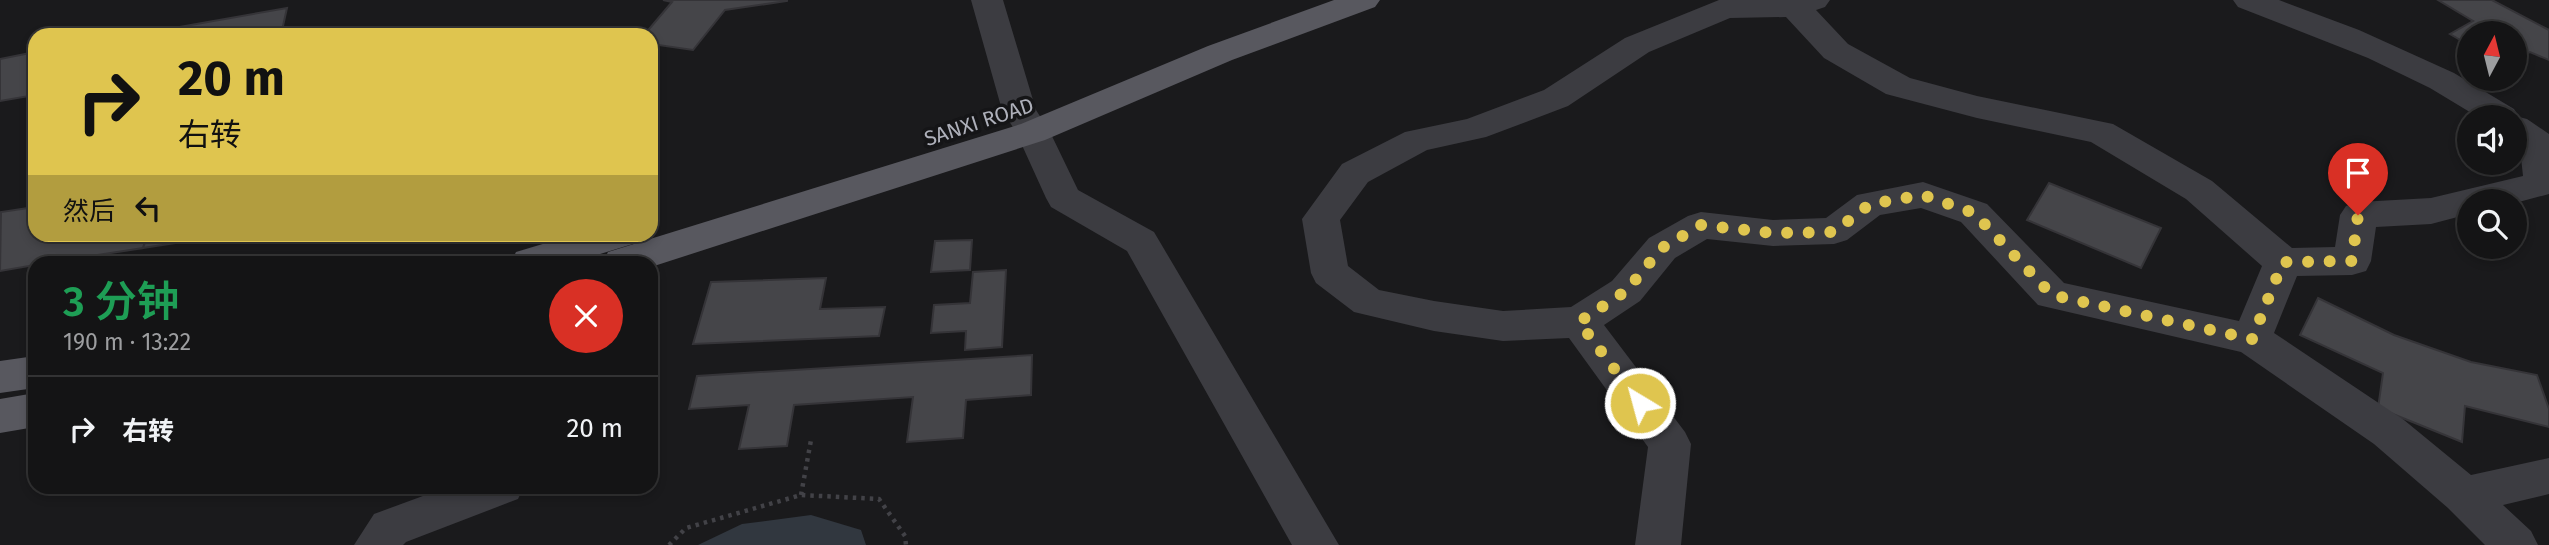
<!DOCTYPE html>
<html lang="zh">
<meta charset="utf-8">
<style>
body{margin:0;font-family:"Fira Sans","Noto Sans SC",sans-serif;background:#1d1d1e;color:#f1f3f6;height:100vh;display:flex;flex-direction:column;font-size:26px;white-space:nowrap}
*{box-sizing:border-box;margin:0}
p{font-size:23px;color:#9d9ea0}
.icon{flex:none;width:38px;height:38px;fill:none;stroke:currentColor;stroke-width:2;stroke-linecap:round;stroke-linejoin:round}
.map{position:relative;flex:1;overflow:hidden}
.drawer{position:absolute;left:28px;top:256px;width:630px;height:238px;display:flex;flex-direction:column;background:#141415;border-radius:21px;box-shadow:0 4px 10px #0003,0 0 0 2px #333334}
.drawer>*{flex:none}
.banner{position:absolute;left:28px;top:28px;width:630px;height:214px;border-radius:21px;box-shadow:0 4px 10px #0003,0 0 0 2px #333334;background:#dfc54f;color:#111;overflow:hidden}
.needle{width:46px;rotate:7deg}
.buttons{position:absolute;left:2457px;top:21px;display:grid;gap:14px}
.buttons a{display:grid;place-items:center;width:70px;height:70px;border-radius:50%;background:#141415;box-shadow:0 4px 10px #0003,0 0 0 2px #333334;font-size:35px}
.pin{position:absolute;display:grid;place-items:center;width:60px;height:60px;color:#fff;margin:-72px -30px;border-radius:50% 50% 50% 0;rotate:-45deg;box-shadow:0 0 7px #0007}
.pin .icon{rotate:45deg}
.me{position:absolute;width:77px;margin:-38px;rotate:323deg;stroke-linejoin:round;filter:drop-shadow(0 0 5px #0008)}
.turn{display:flex;align-items:center;gap:24px;height:147px;padding:0 35px;font-size:32px}
.turn .icon{width:91px;height:91px;stroke-width:2.5}
.turn b{display:block;font-size:49px;line-height:60px}
.then{display:flex;align-items:center;height:66px;padding:0 35px;background:#0003;gap:14px;font-size:26px}
.round{display:grid;place-items:center;flex:none;width:74px;height:74px;border-radius:37px;background:#1d1d1e}
.overview{display:flex;align-items:center;justify-content:space-between;height:119px;padding:0 35px}
h1{font-size:42px;font-weight:600;line-height:52px;color:#1e9e55}
ul{padding:0;list-style:none}
li{display:flex;align-items:center;gap:21px;height:105px;padding:0 35px;border-top:2px solid #333334}
li div{flex:1}
li b{display:block;font-size:26px}
li em{font-style:normal}
.map>svg:first-child{display:block}
.water{fill:#31373f}
.building{fill:#454549;stroke:#353438;stroke-width:2}
.lines{fill:none;stroke-linecap:round;stroke-linejoin:round}
.path{stroke:#424247;stroke-width:4.5;stroke-dasharray:3.5 5;stroke-linecap:butt}
.minor{fill:#3c3c41;fill-rule:evenodd}
.major{fill:#58585f;fill-rule:evenodd}
.route{stroke:#dfc54f;stroke-width:12;stroke-dasharray:0 21.6}
.labels{text-anchor:middle;stroke-width:7;stroke-linejoin:round;paint-order:stroke}
.street-label{font-size:21px;fill:#aeb0ba;stroke:#151517}
</style>
<div class="map">
<svg width="2549" height="545" viewBox="0 0 2549 545">
<rect width="100%" height="100%" fill="#1a1a1c"/>
<polygon class="water" points="811,515 861,530 866,545 698,545 742,524"/>
<g class="building">
<polygon points="663,0 787,0 787,1 725,10 693,50 651,44 651,35 644,35 672,2"/>
<polygon points="2438,0 2492,0 2549,30 2549,60 2530,52 2515,61 2515,33 2469,33 2469,45 2450,34 2473,21"/>
<polygon points="287,8 281,35 134,35"/>
<polygon points="35,52 35,95 0,101 0,59"/>
<polygon points="2049,183 2161,228 2141,268 2027,220"/>
<polygon points="35,207 35,234 148,234 143,248 52,262 35,262 35,265 0,271 1,212"/>
<polygon points="148,234 234,234 143,248"/>
<polygon points="972,240 970,270 931,272 935,241"/>
<polygon points="1006,270 1002,347 965,350 966,331 931,333 934,305 970,303 973,272"/>
<polygon points="826,278 820,309 885,307 879,336 693,344 711,282"/>
<polygon points="2318,298 2394,335 2471,362 2537,375 2549,409 2549,427 2465,406 2462,442 2378,408 2383,373 2300,335"/>
<polygon points="1032,355 1031,395 966,400 963,438 907,442 913,397 794,405 787,446 739,449 749,405 689,409 697,376"/>
</g>
<g class="lines">
<g class="path">
<polyline points="801,495 811,440"/>
<polyline points="669,545 686,528 801,495 879,499 905,536 906,545"/>
</g>
<g class="minor">
<polygon points="971,0 1003,0 1036,110 1050,132 1078,190 1154,232 1339,545 1292,545 1127,251 1051,207 1046,198 1016,132 1002,110"/>
<path d="M1719,0H1830L1825,7L1816,10L1848,44L1910,78L1977,96L2113,124L2212,181L2292,248L2335,247L2340,215L2346,206L2359,202L2431,198L2523,176L2520,148L2515,144V117H2478L2430,88L2368,58L2238,7L2233,0H2279L2359,30L2454,73L2514,109L2519,117L2527,119L2549,134V194L2515,203L2469,201V214L2431,224L2376,227L2371,261L2366,271L2352,275L2297,276L2274,333L2404,420L2471,475L2549,458V494L2503,505L2531,531L2538,545H2485L2448,508L2374,444L2241,352L2038,305L1961,222L1921,208L1880,215L1847,240L1834,244L1773,246L1707,239L1675,258L1640,301L1604,325L1685,432L1691,444L1681,545H1635L1648,447L1569,338L1503,341L1434,331L1354,312L1316,283L1311,273L1302,219L1342,164L1405,132L1467,119L1544,90L1625,38ZM1786,17L1824,58L1886,94L1977,118L2091,142L2186,199L2262,266L2239,321L2064,283L1987,204L1923,182L1857,195L1826,218L1773,220L1701,212L1688,216L1649,238L1612,281L1571,307L1503,311L1434,301L1379,290L1348,266L1340,220L1368,182L1427,150L1486,137L1568,106L1649,52L1730,18Z"/>
<polygon points="450,486 524,486 518,499 406,542 403,545 354,545 374,514"/>
</g>
<g class="major">
<polygon points="1334,0 1380,0 1375,7 1232,60 1045,140 651,267 651,262 603,262 608,252 1021,124 1208,46"/>
<polygon points="576,234 641,234 636,243 574,262 511,262 516,252"/>
<polygon points="35,356 35,388 0,393 0,361"/>
<polygon points="35,393 35,427 0,433 0,399"/>
</g>
</g>
<g class="lines">
<polyline class="route" points="1640,403 1579,322 1626,291 1662,248 1701,225 1773,233 1834,232 1870,204 1923,195 1974,213 2052,295 2252,339 2283,262 2352,261 2358,215"/>
</g>
<g class="labels">
<g class="street-label">
<text transform="translate(979 122) rotate(-18)" y="7">SANXI ROAD</text>
</g>
</g>
</svg>
<div class="buttons">
<a><svg class="needle" viewBox="-14 -14 28 28"><path d="M0-13l5 13h-10z" fill="#e53935"/><path d="M0 13l5-13h-10z" fill="#9d9ea0"/></svg></a>
<a><svg class="icon" aria-label="sound" viewBox="0 0 24 24"><path d="M4 9h4l5-4v14l-5-4H4zM17 9q2 3 0 6"/></svg></a>
<a><svg class="icon" aria-label="search" viewBox="0 0 24 24"><circle cx="10" cy="10" r="6"/><path d="M15 15l6 6"/></svg></a>
</div>
<div class="pin" style="left:2358px;top:215px;background:#d93025"><svg class="icon" aria-label="arrive" viewBox="0 0 24 24"><path d="M6 21V4h12l-3 4 3 4H6"/></svg></div>
<svg class="me" style="left:1640px;top:403px" viewBox="-20 -20 40 40"><circle r="17" fill="#dfc54f" stroke="#fff" stroke-width="3"/><path d="M0-11L8 9 0 5-8 9z" fill="#fff"/></svg>
<div class="banner">
<div class="turn"><svg class="icon" aria-label="right" viewBox="0 0 24 24"><path d="M7 20v-9h11M14 6l5 5-5 5"/></svg><div><b>20 m</b>右转</div></div>
<div class="then">然后<svg class="icon" aria-label="left" viewBox="0 0 24 24"><path d="M17 20v-9H6M10 6l-5 5 5 5"/></svg></div>
</div>
<section class="drawer">
<div class="overview"><div><h1>3 分钟</h1><p>190 m · 13:22</p></div><a class="round" style="background:#d93025;color:#fff"><svg class="icon" aria-label="close" viewBox="0 0 24 24"><path d="M6 6l12 12M18 6L6 18"/></svg></a></div>
<ul>
<li><svg class="icon" aria-label="right" viewBox="0 0 24 24"><path d="M7 20v-9h11M14 6l5 5-5 5"/></svg><div><b>右转</b></div><em>20 m</em></li>
</ul>
</section>
</div>
